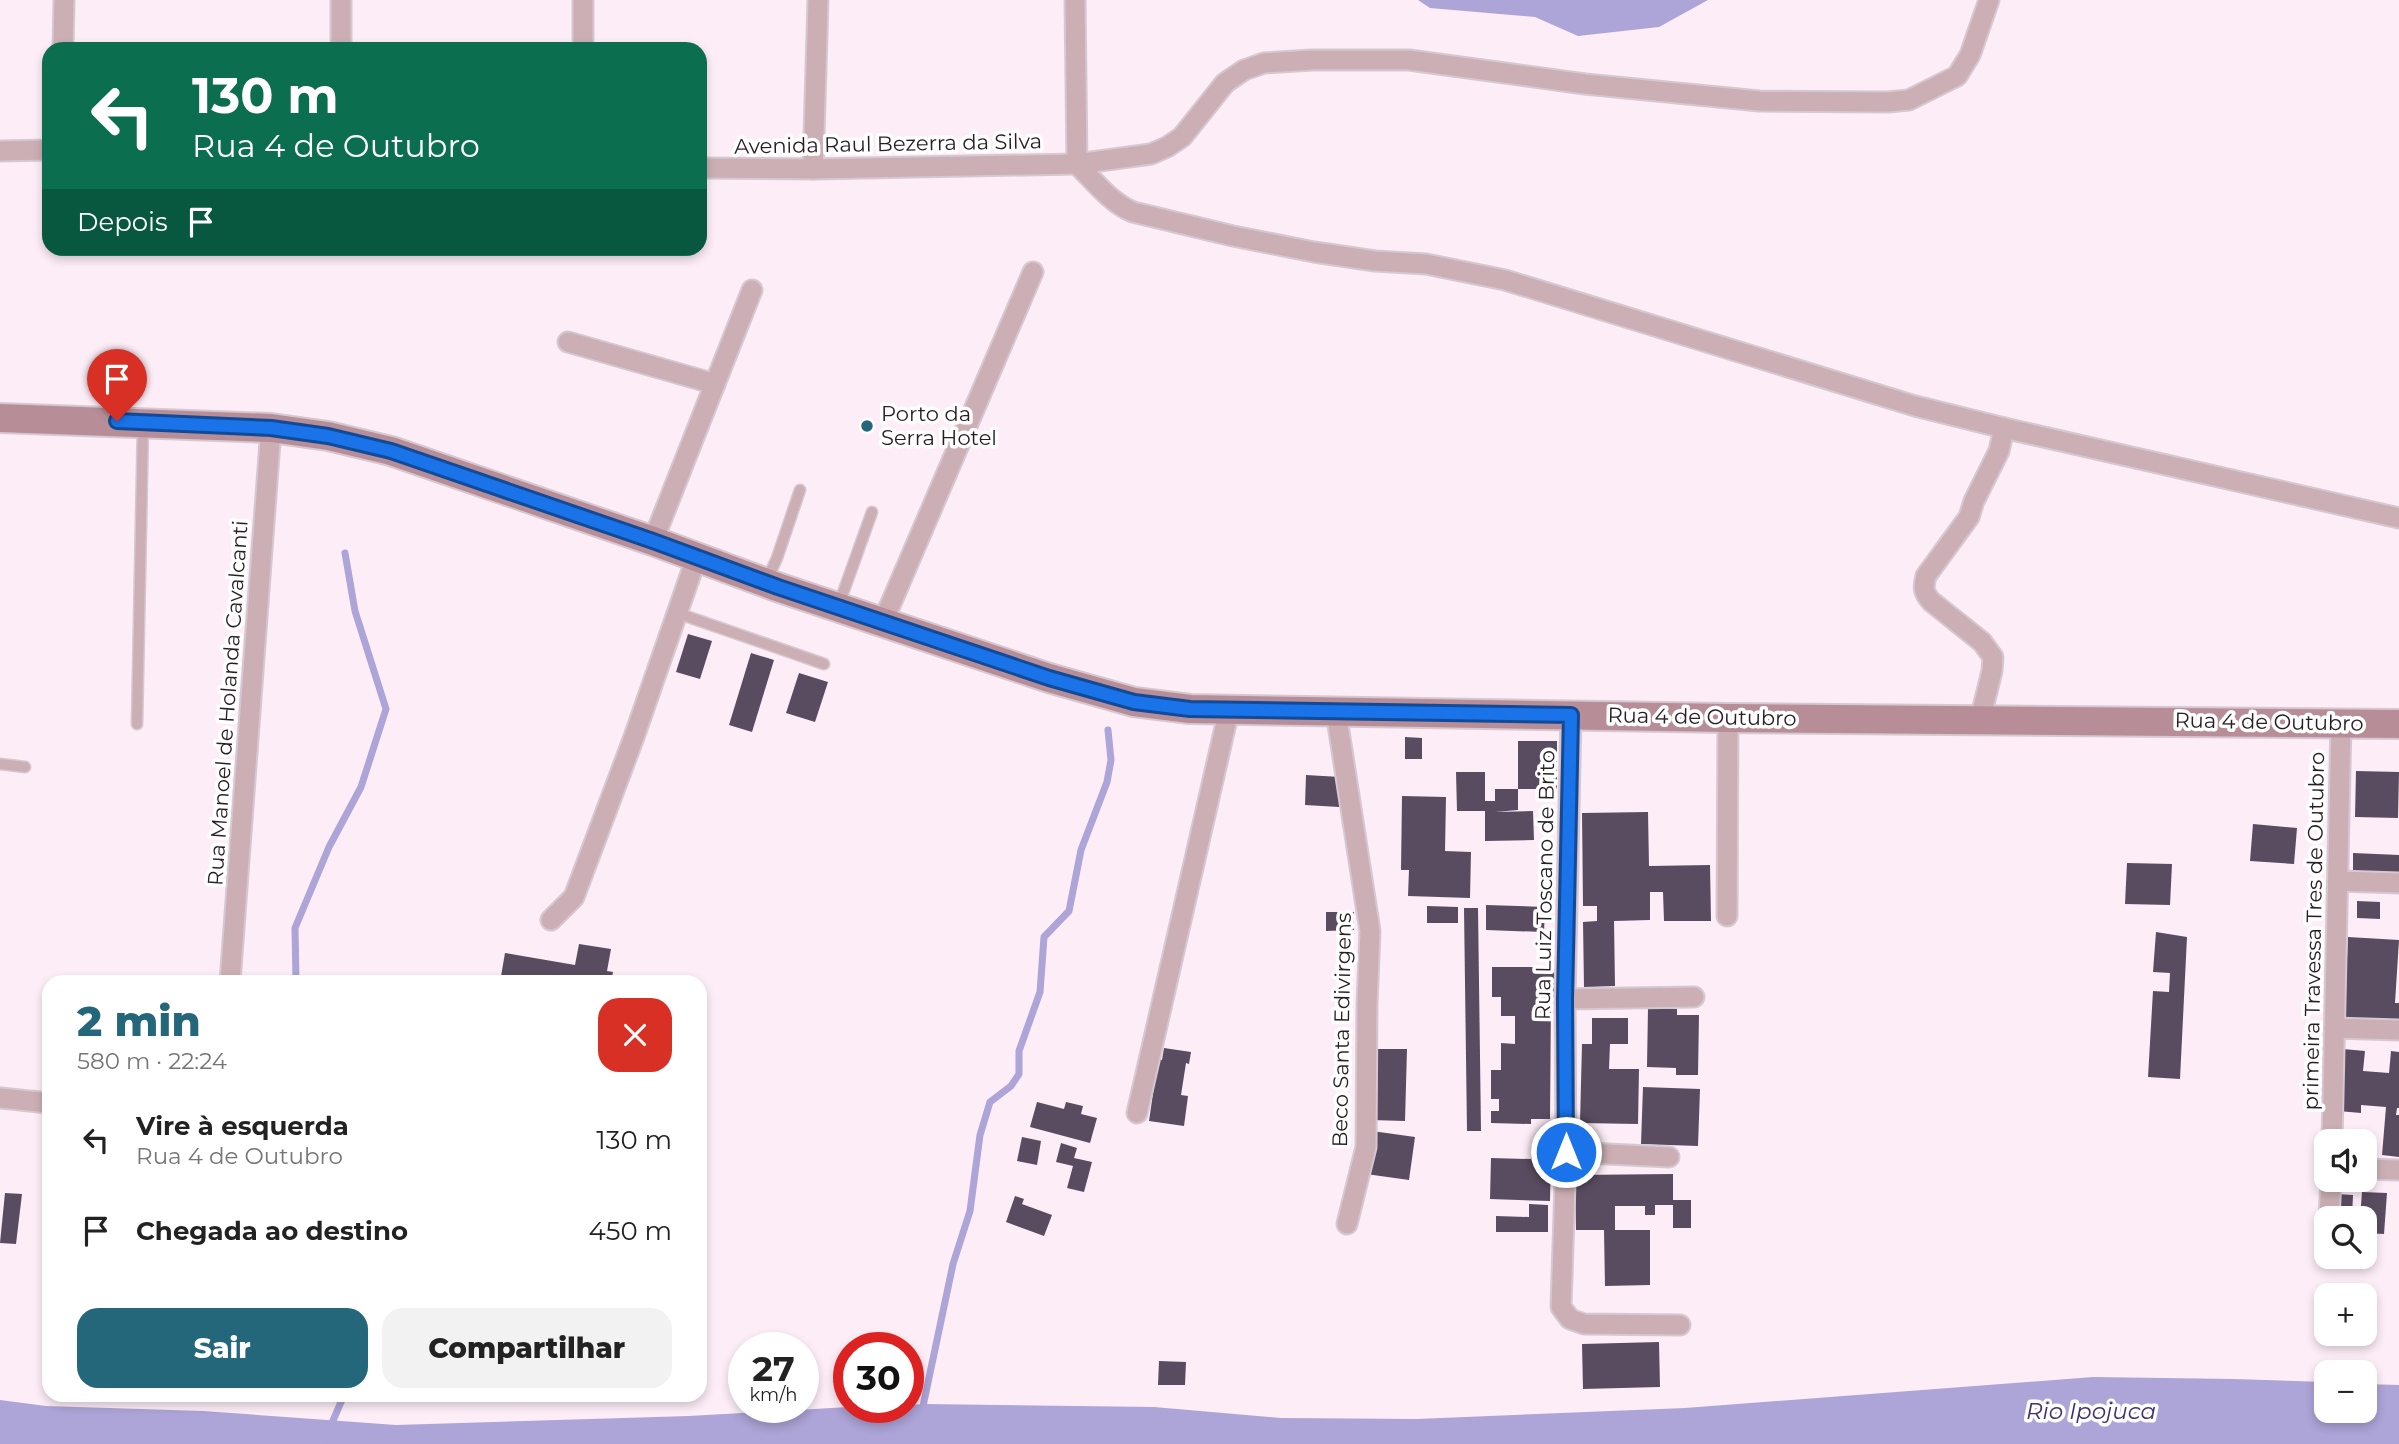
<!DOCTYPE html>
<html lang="pt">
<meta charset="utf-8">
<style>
body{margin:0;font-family:Montserrat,sans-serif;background:#f2f2f2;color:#222;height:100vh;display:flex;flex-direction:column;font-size:26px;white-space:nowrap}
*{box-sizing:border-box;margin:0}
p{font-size:23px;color:#767676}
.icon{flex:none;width:38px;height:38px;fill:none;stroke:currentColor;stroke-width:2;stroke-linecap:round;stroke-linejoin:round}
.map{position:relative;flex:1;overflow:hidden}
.sheet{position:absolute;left:42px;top:975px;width:665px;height:427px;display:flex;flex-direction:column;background:#fff;border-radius:21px;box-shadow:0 4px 10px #0003}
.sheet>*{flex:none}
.hud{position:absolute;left:42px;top:42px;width:665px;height:214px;border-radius:21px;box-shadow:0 4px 10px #0003;background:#0b6e4f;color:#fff;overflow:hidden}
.fabs{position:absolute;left:2314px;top:1129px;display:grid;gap:14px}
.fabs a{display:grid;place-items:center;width:63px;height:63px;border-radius:14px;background:#fff;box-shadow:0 4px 10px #0003;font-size:35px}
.speed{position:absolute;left:728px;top:1332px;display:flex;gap:14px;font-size:35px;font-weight:700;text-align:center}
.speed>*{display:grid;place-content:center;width:91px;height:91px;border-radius:50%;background:#fff;box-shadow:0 4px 10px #0003;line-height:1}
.speed small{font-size:18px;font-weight:400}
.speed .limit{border:10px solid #d22;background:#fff;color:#111}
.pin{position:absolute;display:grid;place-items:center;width:60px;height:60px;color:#fff;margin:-72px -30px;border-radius:50% 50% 50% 0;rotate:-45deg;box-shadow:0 0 7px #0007}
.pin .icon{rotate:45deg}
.me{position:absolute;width:77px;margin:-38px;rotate:0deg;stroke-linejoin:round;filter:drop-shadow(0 0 5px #0008)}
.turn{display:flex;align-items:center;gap:24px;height:147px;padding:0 35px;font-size:32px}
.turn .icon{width:91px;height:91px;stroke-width:2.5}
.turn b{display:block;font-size:49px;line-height:60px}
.then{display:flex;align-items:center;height:66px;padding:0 35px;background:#0003;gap:14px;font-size:26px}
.round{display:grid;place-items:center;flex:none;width:74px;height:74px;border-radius:21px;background:#f2f2f2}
.head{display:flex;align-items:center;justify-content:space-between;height:119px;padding:0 35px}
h1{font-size:42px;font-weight:800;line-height:52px;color:#24667a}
.button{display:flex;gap:14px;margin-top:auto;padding:14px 35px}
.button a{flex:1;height:80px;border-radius:21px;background:#24667a;color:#fff;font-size:28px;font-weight:800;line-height:80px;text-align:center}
.button a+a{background:#f2f2f2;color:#222}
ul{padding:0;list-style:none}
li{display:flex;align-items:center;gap:21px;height:91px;padding:0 35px}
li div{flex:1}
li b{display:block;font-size:26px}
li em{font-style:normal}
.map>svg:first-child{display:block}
.water{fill:#ada4d7}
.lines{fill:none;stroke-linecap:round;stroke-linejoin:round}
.stream{stroke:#ada4d7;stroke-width:7}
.building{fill:#5a4c60}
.lane-casing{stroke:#d6c8d1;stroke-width:13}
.street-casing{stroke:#d6c8d1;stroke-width:23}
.secondary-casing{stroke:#d6c8d1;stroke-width:32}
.lane{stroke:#cbafb5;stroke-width:10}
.street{stroke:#cbafb5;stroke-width:19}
.secondary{stroke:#b78e97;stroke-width:28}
.route-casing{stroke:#114b97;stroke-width:18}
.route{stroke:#1a73e8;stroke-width:12}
.poi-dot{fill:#24667a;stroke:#fff;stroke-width:2.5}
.labels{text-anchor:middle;stroke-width:7;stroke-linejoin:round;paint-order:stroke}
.street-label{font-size:21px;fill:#271d23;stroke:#fff}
.poi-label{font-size:21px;fill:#271d23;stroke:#fff;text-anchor:start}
.water-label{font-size:23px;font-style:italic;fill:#423170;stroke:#fff}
</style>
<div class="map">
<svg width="2399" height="1444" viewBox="0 0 2399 1444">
<rect width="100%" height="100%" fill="#fdedf7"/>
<g class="water">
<polygon points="1418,0 1708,0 1659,27 1578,36 1535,17 1430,8"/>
<polygon points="2093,1377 2234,1379 2326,1382 2326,1410 2364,1410 2364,1384 2399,1385 2399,1444 0,1444 0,1400 46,1406 203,1411 396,1425 689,1416 849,1407 908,1407 908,1405 925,1404 1154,1407 1281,1418 1417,1419 1685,1408"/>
</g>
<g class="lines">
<g class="stream">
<polyline points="296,982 295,928 329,847 361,787 386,709 355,611 345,553"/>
<polyline points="922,1411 953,1264 970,1211 980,1135 990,1102 1011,1086 1019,1074 1019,1051 1040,992 1044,937 1069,911 1081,850 1107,782 1111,760 1108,730"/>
<polyline points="323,1444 344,1395"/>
</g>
</g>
<g class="building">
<polygon points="688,634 712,641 700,679 676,672"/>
<polygon points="751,653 774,660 752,732 729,725"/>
<polygon points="799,673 828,682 815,722 786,713"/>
<polygon points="1405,737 1422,738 1422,759 1405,759"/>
<rect x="1518" y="741" width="39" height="48"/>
<polygon points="2356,771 2399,772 2398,818 2355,817"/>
<polygon points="1456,772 1485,772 1485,801 1495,801 1495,789 1518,789 1518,810 1495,812 1533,811 1534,840 1485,841 1485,811 1457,811"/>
<polygon points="1306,775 1340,777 1339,807 1305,805"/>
<polygon points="1402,796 1446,797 1445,851 1471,852 1470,898 1408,896 1409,870 1401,870"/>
<polygon points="1648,812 1649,866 1710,865 1711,921 1664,921 1663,892 1650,892 1650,920 1614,921 1615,986 1584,987 1583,922 1597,921 1597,906 1583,906 1582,813"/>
<polygon points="2253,824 2297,828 2294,864 2250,861"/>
<polygon points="2353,853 2399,855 2399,879 2353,878"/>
<polygon points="2127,863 2172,864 2170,905 2125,904"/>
<polygon points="2357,901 2380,902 2380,919 2357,918"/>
<polygon points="1486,905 1545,907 1544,932 1486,930"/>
<polygon points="1427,906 1458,907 1458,923 1427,923"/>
<polygon points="1464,908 1478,908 1481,1131 1467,1131"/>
<polygon points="1326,912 1354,912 1354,930 1326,931"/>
<polygon points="2156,932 2187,937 2180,1079 2148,1077 2153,991 2169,992 2170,973 2153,972"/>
<polygon points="2348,937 2399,940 2395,1003 2399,1003 2399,1026 2344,1022"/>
<polygon points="579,944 611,949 607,971 613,972 611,982 500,982 505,953 575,965"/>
<polygon points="1492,967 1554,967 1554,998 1551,997 1550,1119 1531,1119 1531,1124 1491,1123 1491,1111 1499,1111 1499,1099 1491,1099 1491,1070 1501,1070 1501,1043 1515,1044 1515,1016 1501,1016 1501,997 1492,997"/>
<polygon points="1648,1008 1677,1009 1677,1015 1699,1015 1698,1075 1676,1075 1676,1068 1647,1067"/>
<polygon points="1592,1018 1628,1018 1628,1044 1610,1044 1609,1069 1639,1069 1638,1124 1580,1123 1582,1044 1592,1044"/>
<polygon points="1164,1048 1191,1052 1189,1064 1186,1063 1181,1095 1188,1096 1184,1126 1149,1121 1158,1059 1162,1060"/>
<polygon points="1372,1049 1407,1049 1405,1121 1371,1120"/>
<polygon points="2343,1049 2365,1051 2363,1071 2389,1073 2391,1051 2399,1052 2399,1108 2397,1108 2396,1115 2399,1115 2399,1157 2382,1155 2386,1107 2361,1105 2361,1113 2338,1111"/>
<polygon points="1643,1087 1700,1089 1698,1146 1641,1144"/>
<polygon points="1037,1102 1064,1109 1066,1102 1083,1106 1081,1114 1097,1118 1090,1143 1030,1127"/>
<polygon points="1372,1131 1415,1137 1409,1180 1366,1174"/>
<polygon points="1022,1137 1041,1141 1037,1165 1017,1161"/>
<polygon points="1061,1143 1077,1148 1074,1158 1092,1162 1084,1192 1067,1188 1073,1166 1056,1162"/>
<polygon points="1532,1144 1551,1145 1550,1201 1490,1199 1491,1158 1531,1159"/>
<polygon points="1673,1174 1673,1200 1691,1200 1691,1228 1673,1228 1673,1205 1655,1205 1655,1215 1645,1215 1645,1206 1615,1206 1615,1230 1650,1230 1650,1285 1605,1286 1604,1230 1576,1230 1575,1175"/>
<polygon points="2362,1192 2387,1193 2384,1234 2364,1233 2364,1218 2360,1218"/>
<polygon points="5,1193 22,1194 16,1244 0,1243"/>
<polygon points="2336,1194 2353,1195 2352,1218 2335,1218"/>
<polygon points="1015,1196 1024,1199 1022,1204 1052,1215 1044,1236 1006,1222"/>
<polygon points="1529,1204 1548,1205 1548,1232 1496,1232 1496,1216 1529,1217"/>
<polygon points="1659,1342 1660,1387 1583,1389 1582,1344"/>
<polygon points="1159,1361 1186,1362 1185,1385 1158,1385"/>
</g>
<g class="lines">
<g class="lane-casing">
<g id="lane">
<polyline points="766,582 777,558 800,490"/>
<polyline points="838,607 872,512"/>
<polyline points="677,613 824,664"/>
<polyline points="137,724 143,424"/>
<polyline points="0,764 25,767"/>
</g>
</g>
<g class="street-casing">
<g id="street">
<polyline points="1075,0 1077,164"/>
<polyline points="63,49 64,0"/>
<polyline points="341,49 341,0"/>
<polyline points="583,49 583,0"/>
<polyline points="0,151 49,150"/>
<path d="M1077,164C1094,181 1111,203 1133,212L1233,236L1314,252L1375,261L1426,264L1505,280L1915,406L2004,428L2399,518"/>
<polyline points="700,168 813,169 1077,164 1151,154 1167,147 1182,137 1225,83 1244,70 1264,63 1312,60 1409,60 1585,84 1759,101 1887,102 1909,100 1957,76 1970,55 1989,0"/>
<polyline points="813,169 818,0"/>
<polyline points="568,342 715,384"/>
<polyline points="653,541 752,290"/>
<polyline points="883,622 1033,272"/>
<polyline points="1336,712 1370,931 1367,1005 1366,1147 1347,1224"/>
<polyline points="1571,715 1565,999 1566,1152 1561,1307 1570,1319 1584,1324 1680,1325"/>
<path d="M1980,720L1992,671L1993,657L1982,642L1932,602C1923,593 1923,587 1926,576L1969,517L1974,501L1999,451L2004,428"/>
<polyline points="2339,881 2399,883"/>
<polyline points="1727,916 1728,718"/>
<polyline points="551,920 574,897 634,737 697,556"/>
<polyline points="230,982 271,428"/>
<polyline points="1565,999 1694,997"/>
<polyline points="2334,1028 2399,1030"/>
<polyline points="0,1098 49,1103"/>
<polyline points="1137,1113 1229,710"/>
<polyline points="2332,1141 2341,723"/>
<polyline points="1566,1152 1669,1157"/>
<polyline points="2364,1169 2399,1170"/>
<polyline points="2329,1218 2331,1180"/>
</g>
</g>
<g class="secondary-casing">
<polyline id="secondary" points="0,418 271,428 328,436 391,451 653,541 777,587 1049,678 1134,702 1190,709 1304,711 1728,718 2399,724"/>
</g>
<use href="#lane" class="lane"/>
<use href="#street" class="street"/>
<use href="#secondary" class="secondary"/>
</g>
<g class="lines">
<g class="route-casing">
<polyline id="route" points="117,421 271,428 328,436 391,451 653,541 778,587 1049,678 1134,702 1190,709 1571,715 1565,999 1566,1152"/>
</g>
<use href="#route" class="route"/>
</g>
<circle class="poi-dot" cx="867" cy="426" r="7"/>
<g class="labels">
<g class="street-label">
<text transform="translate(888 144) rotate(-1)" y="7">Avenida Raul Bezerra da Silva</text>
<text transform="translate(228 703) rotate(-86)" y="7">Rua Manoel de Holanda Cavalcanti</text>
<text transform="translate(1702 717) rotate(1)" y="7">Rua 4 de Outubro</text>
<text transform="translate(2269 722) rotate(1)" y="7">Rua 4 de Outubro</text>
<text transform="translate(1545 885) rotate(-89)" y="7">Rua Luiz Toscano de Brito</text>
<text transform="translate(2314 931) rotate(-89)" y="7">primeira Travessa Tres de Outubro</text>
<text transform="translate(1342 1030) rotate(-89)" y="7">Beco Santa Edivirgens</text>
</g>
<g class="poi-label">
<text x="881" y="421">Porto da<tspan x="881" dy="24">Serra Hotel</tspan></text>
</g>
<g class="water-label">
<text x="2091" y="1419">Rio Ipojuca</text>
</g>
</g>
</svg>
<div class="fabs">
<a><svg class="icon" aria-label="sound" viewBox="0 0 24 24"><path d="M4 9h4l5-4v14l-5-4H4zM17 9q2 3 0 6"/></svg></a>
<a><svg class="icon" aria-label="search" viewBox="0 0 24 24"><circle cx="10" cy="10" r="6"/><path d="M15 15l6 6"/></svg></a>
<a>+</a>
<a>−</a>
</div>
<div class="speed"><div>27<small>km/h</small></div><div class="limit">30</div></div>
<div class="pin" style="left:117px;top:421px;background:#d93025"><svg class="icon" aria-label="arrive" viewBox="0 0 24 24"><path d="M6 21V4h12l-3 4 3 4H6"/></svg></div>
<svg class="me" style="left:1566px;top:1152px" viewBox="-20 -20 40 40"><circle r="17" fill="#1a73e8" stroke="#fff" stroke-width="3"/><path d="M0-11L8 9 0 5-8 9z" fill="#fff"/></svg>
<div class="hud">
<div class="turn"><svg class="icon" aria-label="left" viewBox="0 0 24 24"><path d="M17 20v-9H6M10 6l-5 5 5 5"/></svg><div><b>130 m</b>Rua 4 de Outubro</div></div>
<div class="then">Depois<svg class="icon" aria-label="arrive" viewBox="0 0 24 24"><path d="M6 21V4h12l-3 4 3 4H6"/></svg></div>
</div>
<section class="sheet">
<div class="head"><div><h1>2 min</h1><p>580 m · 22:24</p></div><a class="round" style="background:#d93025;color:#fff"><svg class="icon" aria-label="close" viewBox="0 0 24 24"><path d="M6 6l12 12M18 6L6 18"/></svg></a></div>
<ul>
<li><svg class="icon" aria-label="left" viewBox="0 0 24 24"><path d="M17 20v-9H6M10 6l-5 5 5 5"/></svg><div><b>Vire à esquerda</b><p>Rua 4 de Outubro</p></div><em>130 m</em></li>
<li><svg class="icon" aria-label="arrive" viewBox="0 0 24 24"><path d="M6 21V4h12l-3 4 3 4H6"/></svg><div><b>Chegada ao destino</b></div><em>450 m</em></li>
</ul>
<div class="button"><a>Sair</a><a>Compartilhar</a></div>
</section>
</div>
